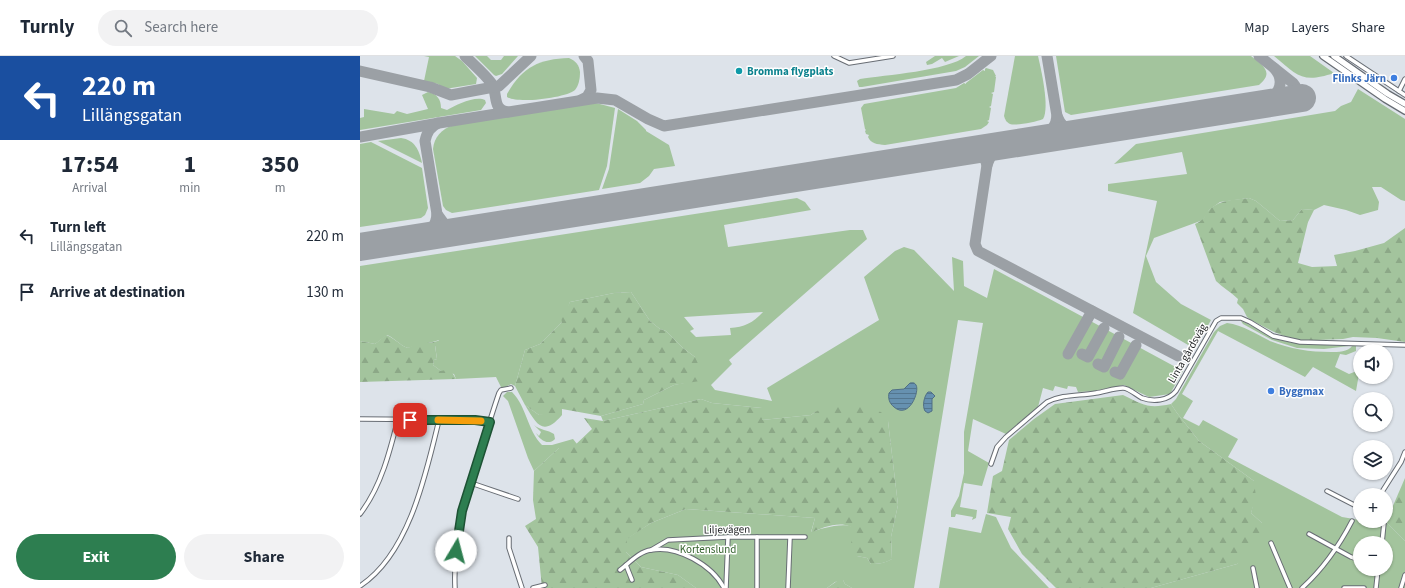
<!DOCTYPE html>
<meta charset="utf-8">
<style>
body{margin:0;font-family:"Source Sans 3",sans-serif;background:#f2f2f3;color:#1f2937;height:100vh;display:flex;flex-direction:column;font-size:15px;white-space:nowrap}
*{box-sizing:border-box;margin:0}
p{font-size:13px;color:#747a83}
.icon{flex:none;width:22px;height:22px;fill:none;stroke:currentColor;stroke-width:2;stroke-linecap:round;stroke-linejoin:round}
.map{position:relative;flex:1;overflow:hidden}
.panel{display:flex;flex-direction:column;background:#fff;width:360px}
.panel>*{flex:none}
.banner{background:#1a4fa0;color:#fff;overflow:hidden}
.fabs{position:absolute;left:993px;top:288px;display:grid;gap:8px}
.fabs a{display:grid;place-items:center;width:40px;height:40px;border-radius:50%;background:#fff;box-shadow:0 1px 3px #0004;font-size:20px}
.pin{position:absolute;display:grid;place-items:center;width:34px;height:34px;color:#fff;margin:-17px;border-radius:8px;box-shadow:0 2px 6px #0006}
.me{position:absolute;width:44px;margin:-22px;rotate:8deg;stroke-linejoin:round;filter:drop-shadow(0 0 3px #0008)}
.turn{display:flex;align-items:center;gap:14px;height:84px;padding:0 16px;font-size:18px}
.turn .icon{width:52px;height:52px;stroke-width:2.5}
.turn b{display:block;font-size:28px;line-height:34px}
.eta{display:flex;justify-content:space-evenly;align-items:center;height:68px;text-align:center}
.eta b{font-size:24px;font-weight:700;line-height:28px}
.button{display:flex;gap:8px;margin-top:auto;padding:8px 16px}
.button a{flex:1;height:46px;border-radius:24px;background:#2d7e50;color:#fff;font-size:16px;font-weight:700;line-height:46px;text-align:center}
.button a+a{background:#f2f2f3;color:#1f2937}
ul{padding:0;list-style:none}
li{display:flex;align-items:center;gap:12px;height:56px;padding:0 16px}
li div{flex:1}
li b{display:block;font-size:15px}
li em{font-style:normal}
header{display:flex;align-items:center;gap:24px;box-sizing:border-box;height:56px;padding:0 20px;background:#fff;border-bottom:1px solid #e0e1e3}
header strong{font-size:19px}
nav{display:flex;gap:22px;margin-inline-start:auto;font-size:14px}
.search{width:280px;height:36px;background:#f2f2f3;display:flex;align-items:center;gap:10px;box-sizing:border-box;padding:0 14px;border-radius:22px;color:#747a83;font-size:15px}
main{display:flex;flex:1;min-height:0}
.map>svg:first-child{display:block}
.green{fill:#a3c49d;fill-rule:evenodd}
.forest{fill:url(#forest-firs)}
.water{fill:url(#water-rules);stroke:#506f85}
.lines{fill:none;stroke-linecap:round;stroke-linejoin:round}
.taxiway{stroke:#9ba0a5;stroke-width:11}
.runway{stroke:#9ba0a5;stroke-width:28}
.minor-casing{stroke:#686d74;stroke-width:5.5}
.primary-casing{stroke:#686d74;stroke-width:8}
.minor{stroke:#fff;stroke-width:3.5}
.primary{stroke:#fff;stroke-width:5.5}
.route-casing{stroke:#1d5234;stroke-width:10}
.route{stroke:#2d7e50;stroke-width:7}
.slow{stroke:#f59e0b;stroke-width:7}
.culture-dot{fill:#0f9aa8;stroke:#fff;stroke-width:1.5}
.shop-dot{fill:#3f7fe0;stroke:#fff;stroke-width:1.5}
.labels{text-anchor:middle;stroke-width:3;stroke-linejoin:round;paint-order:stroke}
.culture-label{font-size:11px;font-weight:bold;fill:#0d838f;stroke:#fff;text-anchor:start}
.shop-label{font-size:11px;font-weight:bold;fill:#366cbe;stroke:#fff;text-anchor:end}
.street-label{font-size:11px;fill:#1e2022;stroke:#fff}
.park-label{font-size:11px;fill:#35632e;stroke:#fff}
</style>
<header>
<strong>Turnly</strong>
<div class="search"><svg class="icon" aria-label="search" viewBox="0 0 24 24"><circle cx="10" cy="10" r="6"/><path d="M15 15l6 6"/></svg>Search here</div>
<nav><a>Map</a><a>Layers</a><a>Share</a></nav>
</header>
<main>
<section class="panel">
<div class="banner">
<div class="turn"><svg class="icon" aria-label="left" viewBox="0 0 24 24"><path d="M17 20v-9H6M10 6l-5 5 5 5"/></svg><div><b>220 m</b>Lillängsgatan</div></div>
</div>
<div class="eta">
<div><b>17:54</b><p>Arrival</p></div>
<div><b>1</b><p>min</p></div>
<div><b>350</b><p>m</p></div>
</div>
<ul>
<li><svg class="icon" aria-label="left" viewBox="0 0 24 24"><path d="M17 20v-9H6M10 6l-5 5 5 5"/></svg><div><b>Turn left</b><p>Lillängsgatan</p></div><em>220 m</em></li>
<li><svg class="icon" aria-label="arrive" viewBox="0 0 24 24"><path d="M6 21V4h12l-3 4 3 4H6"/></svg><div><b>Arrive at destination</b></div><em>130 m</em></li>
</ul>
<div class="button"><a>Exit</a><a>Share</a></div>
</section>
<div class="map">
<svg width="1045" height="532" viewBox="0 0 1045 532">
<defs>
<pattern id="forest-firs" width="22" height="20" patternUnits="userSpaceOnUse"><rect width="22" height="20" fill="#a3c49d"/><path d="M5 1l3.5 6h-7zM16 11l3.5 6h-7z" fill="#8ca887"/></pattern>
<pattern id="water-rules" width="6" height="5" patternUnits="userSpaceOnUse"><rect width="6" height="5" fill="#6691b0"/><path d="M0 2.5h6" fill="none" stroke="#53768f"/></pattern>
</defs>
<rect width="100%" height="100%" fill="#dde3ea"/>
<g class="green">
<polygon points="64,0 95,0 102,5 117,22 116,28 85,33 78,28 64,25 69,1"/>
<polygon points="115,0 127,0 131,4 141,4 144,0 158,0 142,18 136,20 134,19"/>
<polygon points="575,0 599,0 585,6 582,2 572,8 567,9 566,6"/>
<path d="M606,0H619L605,11L596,15L502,31H499L497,25L500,23C525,19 588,15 606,0Z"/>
<path d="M655,0H678C681,13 690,52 683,63C676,66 656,70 650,68C646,66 645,63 644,60Z"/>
<path d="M696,0H891C902,9 915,16 899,29L711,59L705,56Z"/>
<path d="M914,0H950L974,17C942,28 937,19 914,0Z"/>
<path d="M209,2C216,5 219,9 220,16C220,22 219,29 215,34C206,42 157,48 147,41V38C162,11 179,3 209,2Z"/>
<path d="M626,12L633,14L636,20L635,21H636L634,36L631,37L633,38L631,50L629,51L631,52L629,64L627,65L629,66L627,69L621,73L525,89C517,88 511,88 508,81L509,79L506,78L505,75L506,74L505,73L501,52L504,48L596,32L604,27L606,28V27L623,14L625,15V13Z"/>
<polygon points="998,33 1045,63 1045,145 1041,144 1021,131 1012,131 1019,146 1018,154 1000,159 986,154 964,149 954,154 942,153 933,164 920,165 896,145 889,142 860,146 849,154 843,164 794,182 786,200 796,226 821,248 851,264 835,293 773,257 797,145 748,135 748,128 827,118 822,96 754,108 776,88 975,55 981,50 991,46"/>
<path d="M68,36C77,38 81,43 81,52L87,54C95,49 116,39 125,44L126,47L121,54L0,74V62L4,61V53L34,58L37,55L47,58L68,53L62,39Z"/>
<path d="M236,47L255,52L247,110L239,134L92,157L86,154L83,150L73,93C74,81 82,73 93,69Z"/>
<polygon points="258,53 277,65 286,74 286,75 309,89 315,110 294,113 289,120 280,127 242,133 249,113"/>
<path d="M41,82C55,84 59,94 62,107L18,85Z"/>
<polygon points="11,86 62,112 68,152 65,159 61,162 0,171 0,88"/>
<path d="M437,142L445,146L451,154L364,169L368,191L490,174H503L507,183L369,304L372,308L351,329L355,334L412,345L407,332L519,264L504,221L535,195L544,191L554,194L594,235L592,201L603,205L604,230L627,242L634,213L823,315L810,338L789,341L764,329L735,335L718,336L716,331L708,330L707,333L695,330L693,335L683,332L678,351L646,378L613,363L608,395L629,407L622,430L604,427L600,451L617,454L616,462L612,464L613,461L596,458L595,461H591V455L599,440L604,417V376L623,267L598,264L554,532H492L485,528L483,524L475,526L467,532H336L318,519L281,511L266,496V483L291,467L326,453L455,462L451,476C459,473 492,463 496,475C497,478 497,495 497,500L507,502L511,508C519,508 525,507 532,503L531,481L538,449L528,365L455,356L451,359L402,364V352L352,347L341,343L243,365L241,360L283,348L284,344L314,329L324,327L335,301L323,292L306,275L300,273L290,265L271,236L254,237L210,246L202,266L180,288L165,294L155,330L151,328L142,333L136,321L96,323L94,318L81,315L73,309L74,304L77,303L75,289L79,284C69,288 59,287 48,292C39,289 35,282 27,279L15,288L0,285V210ZM403,256C393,267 384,271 370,272L371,279L336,281L330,275L334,273L324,261Z"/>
<path d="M881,265C895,270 907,280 921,284C944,291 966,288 989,290L964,293L937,292L912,284L883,268Z"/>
<path d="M867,267C883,269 896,278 910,285C930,293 950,296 971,296C978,296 988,296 992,290H996V295L986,299L980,298L975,311L989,318L997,315L1000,312L996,335L953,311L945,321L858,275L822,338L833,345L823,362L839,370L843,364L878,383L868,401L982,461L1000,464V465L1026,466L1045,485V532H791L877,508L902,467L891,457L893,449L894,425L839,385L817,357L811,348L816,343L854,276L860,270ZM1000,487H1026V513H1000Z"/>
<path d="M147,336H152C167,351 167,374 182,389H192L213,383L217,388L213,392H199L174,415L168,402L148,345L143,340Z"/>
<path d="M165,349L179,359L202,353V359C183,381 177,369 165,349Z"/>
<path d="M174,369C180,374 188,374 194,378L195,383C188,390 180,384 176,377L179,380L181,376Z"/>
<polygon points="626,458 636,461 651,492 689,532 579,532 589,471 621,477"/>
</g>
<g class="forest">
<path d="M889,142L896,145L920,165L933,164L942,153L954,154L948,166L938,207L952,211L977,210L974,199L995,195L1024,187L1045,172V286L1017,282L993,281L983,283L957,284H941L927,281L914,276L891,264L887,261L883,253L877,247L878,243C871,236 863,232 856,225L835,168C848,162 842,160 850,153C862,143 874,144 889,142Z"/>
<polygon points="271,236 290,265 300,273 306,275 323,292 335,301 344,321 340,325 314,329 284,344 283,348 241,360 202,353 198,358 179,359 165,349 155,330 165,294 180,288 202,266 201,262 210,246 254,237"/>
<path d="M26,279C35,282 39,289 48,292L55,288L59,284C74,292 77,279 88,288L75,290L77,303L74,304L73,309L81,315L90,313L96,323L0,326V285L15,288Z"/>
<path d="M763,339C784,349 788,353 811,348L817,357L839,385L894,425L896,441L891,457L902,467L905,480L877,508L791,532H696L662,498L648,473L651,461L627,457L633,420L642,415L649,384L674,363L695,348Z"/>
<path d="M341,343L352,347L402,352V364L451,359L455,356L477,345L521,356L528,365L538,449L531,481L532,503C526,507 519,508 511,508L507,502L497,500L491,488L492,483L495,480L496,476C488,462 462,471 451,477L455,462L326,453L291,467L267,483L266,496L281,511L318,519L336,532H182L178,491L165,470L176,463L173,444L174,415L199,392L213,391L232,373L224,362L243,365Z"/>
<polygon points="1045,422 1045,485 1026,466"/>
<polygon points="480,523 483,524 485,528 492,532 467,532"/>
</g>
<g class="water">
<path d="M550,327C553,327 554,326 556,329C560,335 549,364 534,351C529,347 528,342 529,337L532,334L544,333Z"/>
<path d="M568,336H571L575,340L572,343V355L568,357L565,355C562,350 564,340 568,336Z"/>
</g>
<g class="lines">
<g class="taxiway">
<path d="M105,0C114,9 125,18 132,28C138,39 132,54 148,56"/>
<polyline points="687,0 697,60"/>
<path d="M899,0L933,27C938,33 939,40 930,44"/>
<polyline points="0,15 70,31 91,39 139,30 171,0"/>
<polyline points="221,44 227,41 231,34 228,5 224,0"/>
<path d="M900,49C916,43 928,27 914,12"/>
<path d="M78,67C70,71 67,76 65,85L77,158L85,169L88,172L100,175"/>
<polyline points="0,81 79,67 237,42 255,44 288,63 304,70 596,24 608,18 631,0"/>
<path d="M682,83C691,76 696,71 697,60C701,70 706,74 716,77"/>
<path d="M609,94C620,94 624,99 627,109C631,98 634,94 644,89"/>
<polyline points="627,109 615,188 618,195 818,300"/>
<path d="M60,181C71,176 76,170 77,158"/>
<polyline points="708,298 732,255"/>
<polyline points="722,298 728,301 744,272"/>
<polyline points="738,308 744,311 759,281"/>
<polyline points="755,316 760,318 776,289"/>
</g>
<polyline class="runway" points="0,191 942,42"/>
<g class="minor-casing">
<g id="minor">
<polyline points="474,0 489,7 533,0"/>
<polyline points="986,0 1045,39"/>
<polyline points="1039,35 1045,23"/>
<polyline points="0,363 115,364 130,366"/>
<path d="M631,408L637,391L646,381L687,346C703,338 719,340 736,337C744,336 754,332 763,332C769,332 776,339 782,342C793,346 808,345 816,335L856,265L861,262H881L890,266L913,280L940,286L1045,289"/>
<polyline points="111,427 158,443"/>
<polyline points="967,435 1000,452"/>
<polyline points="1020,439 1041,406 1045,396"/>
<path d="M0,458C21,431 30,395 38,363"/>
<polyline points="949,478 991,501 1000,504"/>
<polyline points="149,482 149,492 162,532"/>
<polyline points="911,487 930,532"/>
<polyline points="1022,487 1024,467"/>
<polyline points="291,494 308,484 368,481 445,481"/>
<polyline points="266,509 272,524"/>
<polyline points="893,512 897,532"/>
<path d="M260,514C269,507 280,495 291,494C317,489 352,509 364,532"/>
<path d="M0,530C49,498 66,418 79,364"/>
<path d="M95,532C93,487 104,449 117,407C124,384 131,360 139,337L141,334L151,332"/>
<polyline points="173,532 185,529"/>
<polyline points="366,532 368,481"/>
<polyline points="397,532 397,481"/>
<polyline points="428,532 430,482"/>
<path d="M942,532C963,513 979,490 992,465"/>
<polyline points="984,532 1004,532"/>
<polyline points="1016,532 1018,513"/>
<polyline points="1041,532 1045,519"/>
</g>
</g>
<g class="primary-casing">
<g id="primary">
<polyline points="963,0 1025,43 1045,55"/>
<polyline points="974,0 1028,38 1045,48"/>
</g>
</g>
<use href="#minor" class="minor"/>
<use href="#primary" class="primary"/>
</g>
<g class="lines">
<g class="route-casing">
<polyline id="route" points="50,364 115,364 130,366 102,455 96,495"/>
</g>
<use href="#route" class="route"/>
<polyline class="slow" points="78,364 121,365"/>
</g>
<circle class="culture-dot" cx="379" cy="15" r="4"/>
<g class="shop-dot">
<circle cx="1034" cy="22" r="4"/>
<circle cx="911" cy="335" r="4"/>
</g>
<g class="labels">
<g class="culture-label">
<text x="387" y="19">Bromma flygplats</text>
</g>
<g class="shop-label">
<text x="1026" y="26">Flinks Järn</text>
<text x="919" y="339" text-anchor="start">Byggmax</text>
</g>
<g class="street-label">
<text transform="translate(827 297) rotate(-60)" y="4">Linta gårdsväg</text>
<text transform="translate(367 473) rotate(-1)" y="4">Liljevägen</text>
</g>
<g class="park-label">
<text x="348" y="497">Kortenslund</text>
</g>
</g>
</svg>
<div class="fabs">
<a><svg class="icon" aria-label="sound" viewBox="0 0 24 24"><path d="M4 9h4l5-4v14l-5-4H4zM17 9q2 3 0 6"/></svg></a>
<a><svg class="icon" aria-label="search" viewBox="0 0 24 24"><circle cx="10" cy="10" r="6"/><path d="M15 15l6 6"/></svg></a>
<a><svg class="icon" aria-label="layers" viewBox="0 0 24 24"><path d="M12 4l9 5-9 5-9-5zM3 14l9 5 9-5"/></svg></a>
<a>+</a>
<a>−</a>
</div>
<div class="pin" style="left:50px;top:364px;background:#d93025"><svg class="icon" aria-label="arrive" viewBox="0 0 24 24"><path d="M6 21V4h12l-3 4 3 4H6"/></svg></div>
<svg class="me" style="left:96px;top:495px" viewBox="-20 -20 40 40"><circle r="19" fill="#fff"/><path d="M0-13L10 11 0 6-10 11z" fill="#2d7e50"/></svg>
</div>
</main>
